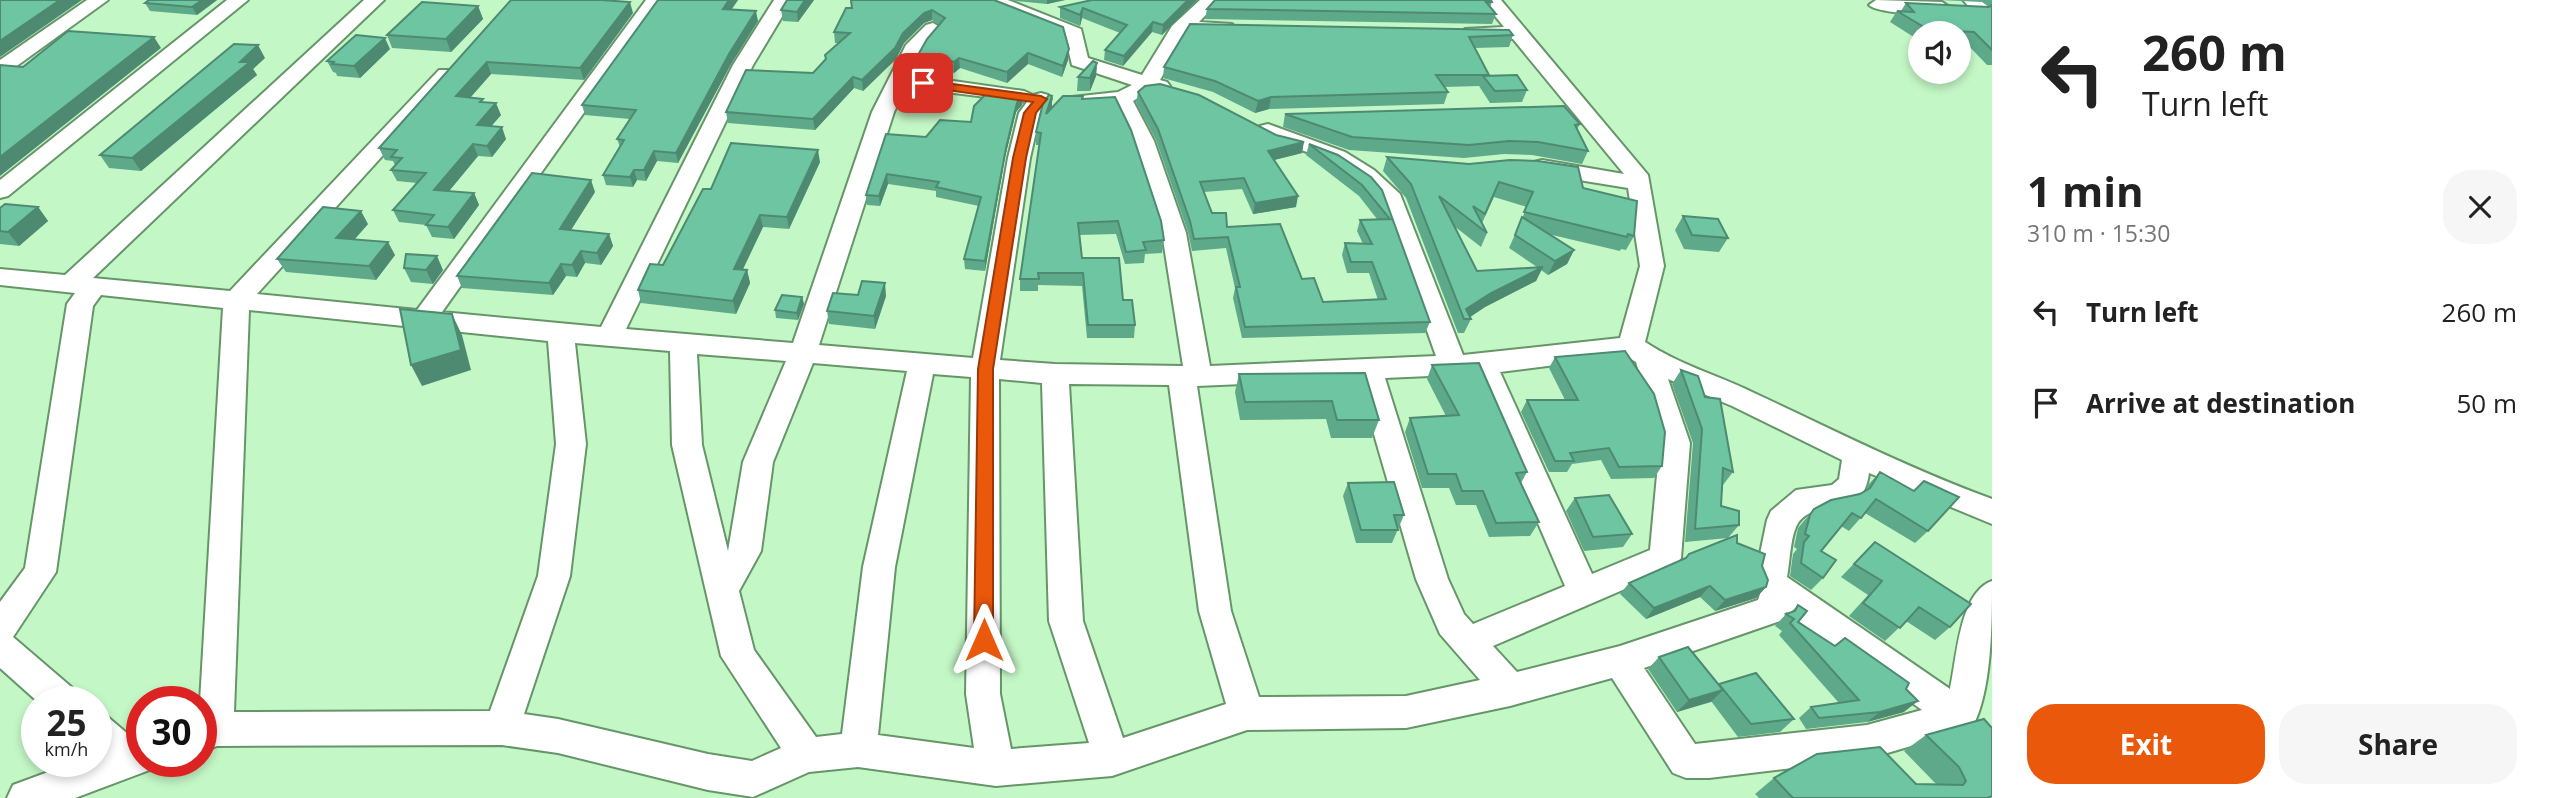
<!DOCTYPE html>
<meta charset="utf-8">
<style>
body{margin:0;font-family:"Open Sans",sans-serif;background:#f6f6f6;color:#222;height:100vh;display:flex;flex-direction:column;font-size:26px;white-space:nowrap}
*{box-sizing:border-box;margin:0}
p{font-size:23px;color:#767676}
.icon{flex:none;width:38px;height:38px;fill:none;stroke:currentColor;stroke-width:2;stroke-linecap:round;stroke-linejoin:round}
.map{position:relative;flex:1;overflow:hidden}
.side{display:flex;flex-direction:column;background:#fff;width:560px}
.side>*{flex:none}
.guide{background:#fff;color:#222;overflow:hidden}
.controls{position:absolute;left:1908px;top:21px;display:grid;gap:14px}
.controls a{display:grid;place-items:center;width:63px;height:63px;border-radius:50%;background:#fff;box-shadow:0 4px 10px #0003;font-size:35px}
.speed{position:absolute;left:21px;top:686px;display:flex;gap:14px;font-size:35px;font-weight:700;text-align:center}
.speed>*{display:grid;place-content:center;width:91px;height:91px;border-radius:50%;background:#fff;box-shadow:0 4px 10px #0003;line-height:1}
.speed small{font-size:18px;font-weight:400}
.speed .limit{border:10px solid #d22;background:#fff;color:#111}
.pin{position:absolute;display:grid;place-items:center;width:60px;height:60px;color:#fff;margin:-30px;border-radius:14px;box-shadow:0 4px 10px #0006}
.me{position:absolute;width:77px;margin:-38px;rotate:0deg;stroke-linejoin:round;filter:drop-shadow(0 0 5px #0008)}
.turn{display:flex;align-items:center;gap:24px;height:147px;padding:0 35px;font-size:32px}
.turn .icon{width:91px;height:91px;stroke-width:2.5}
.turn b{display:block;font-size:49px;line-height:60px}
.round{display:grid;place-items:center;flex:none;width:74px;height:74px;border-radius:28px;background:#f6f6f6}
.overview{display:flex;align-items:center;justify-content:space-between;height:119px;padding:0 35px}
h1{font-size:42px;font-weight:700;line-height:52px}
.button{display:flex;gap:14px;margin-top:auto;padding:14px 35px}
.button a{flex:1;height:80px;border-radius:28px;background:#ea580c;color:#fff;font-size:28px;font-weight:700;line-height:80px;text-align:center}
.button a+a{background:#f6f6f6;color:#222}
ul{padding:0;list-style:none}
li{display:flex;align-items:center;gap:21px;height:91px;padding:0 35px}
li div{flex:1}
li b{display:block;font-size:26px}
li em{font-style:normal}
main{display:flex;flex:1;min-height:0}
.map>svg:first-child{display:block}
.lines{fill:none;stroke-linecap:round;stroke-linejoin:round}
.minor-casing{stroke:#669569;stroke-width:4}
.minor{fill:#fff;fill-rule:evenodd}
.wall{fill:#5fa98b;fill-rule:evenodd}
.shaded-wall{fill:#4d8a71}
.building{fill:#6ec5a2;stroke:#4d8a71;stroke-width:2}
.route{fill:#ea580c;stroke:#983908;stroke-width:2}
</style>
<main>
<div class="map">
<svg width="1992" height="798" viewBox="0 0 1992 798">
<rect width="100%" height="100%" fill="#c4f7c6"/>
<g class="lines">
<g class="minor-casing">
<g id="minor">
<polygon points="87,0 108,0 7,73 0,75 0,60"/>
<polygon points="227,0 248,0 8,196 0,198 0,180"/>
<path d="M364,0H384L93,278L230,291L439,70H453L456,74L453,78L257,294L417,310L646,0H664L442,312L601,327L733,65L774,0H792L753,65L626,329L793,343L872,112L906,45L926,25L933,23L943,29L925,48L911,75L1024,91L1033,95L1041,93L1048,95L1051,99L1040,114L1030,158L1000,360L1055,364L1183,366L1162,233L1132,141L1114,105H1072L1069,101L1072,97L1118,92L1132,85L1072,65L1065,36L985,4L983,0H1008L1081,29L1088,58L1142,75L1172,26L1200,0H1220L1199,22L1232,24L1235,28L1232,32L1187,33L1160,80L1167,82L1170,86L1167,90H1151L1133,101L1154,141L1186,233L1210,366L1436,356L1381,201L1358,180L1339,167L1307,152L1260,136L1257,131L1260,126L1268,124L1345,152L1374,170L1400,194L1463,355L1620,338L1640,266L1628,188L1542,174L1534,172L1531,167L1534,162L1542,160L1624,174L1513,39L1465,37L1462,33L1465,29L1504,27L1482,0H1501L1648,175L1664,266L1645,342C1678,364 1717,375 1752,392C1832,429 1910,469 1992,499V524L1869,473C1863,525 1811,494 1796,527C1790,541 1790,562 1787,577L1950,689C1957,658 1959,593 1992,581C1992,624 1992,691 1972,728L1867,759L1709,778H1686L1673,773L1612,678L1510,706L1406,728L1247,730L1112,776L996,786L858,767L809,772L753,797L708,790L558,753L502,745L217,746L201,752L200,702L223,308L101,295L93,306L56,572L13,637L76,691L81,702H38L0,668V602L25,568L67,304L75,293L0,285V269L65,275ZM906,87L1027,102L1019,113L1008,158L973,358L819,345L894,112ZM249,310L548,341L556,444L538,576L490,711L234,712ZM575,343L670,351L672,445L721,656L781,748L752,761L708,754L558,719L524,714L570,576L586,444ZM697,354L786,361L743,462L728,551L702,445ZM1626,356L1636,362L1660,443L1650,550L1592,574L1500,372ZM813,363L907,371L863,567L842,734L816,737L754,650L739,591L761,551L773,462ZM933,374L971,377L966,694L974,748L878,735L895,567ZM1474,374L1565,586L1473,624L1464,614L1448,579L1385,378ZM999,379L1042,383L1049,621L1089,743L1011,749L1000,694ZM1358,379L1416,579L1440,634L1480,680L1406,696L1259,697L1231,611L1197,386ZM1668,379L1732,406L1842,460L1839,479L1832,485L1796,490L1771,511L1767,520L1755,578L1761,591L1758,600L1620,646L1517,672L1493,646L1676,567L1681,558L1690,443ZM1069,384L1169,385L1199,611L1226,704L1123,738L1083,621ZM1786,612L1922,710L1867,725L1695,744L1644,668L1783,620Z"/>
<path d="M1876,0L1942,2L1951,8C1944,17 1877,14 1869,5Z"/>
<polygon points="1963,0 1982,0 1992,10 1992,27 1985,25"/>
<polygon points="96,713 109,718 136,741 142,739 142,761 158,761 155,768 75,798 7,798 13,785 78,761 96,761"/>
</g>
</g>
<use href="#minor" class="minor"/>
</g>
<g class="wall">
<polygon points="149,0 217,0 197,15 150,11 145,3"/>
<polygon points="511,0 633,13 584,80 491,74 470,98 484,102 501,115 491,126 506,139 492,157 478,156 449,191 474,193 479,205 454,239 432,237 426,225 399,222 393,210 417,183 397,181 391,170 395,165 393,161 385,160 379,148"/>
<polygon points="658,0 738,0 732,9 758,21 731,64 678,163 657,161 646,181 637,180 633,187 606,185 603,175 620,147 617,139 630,119 585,115 582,105"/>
<polygon points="814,0 798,22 783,21 781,10"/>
<polygon points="850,0 994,0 1069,49 1068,60 1062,77 1028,64 1007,83 960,68 954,73 928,64 924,68 919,66 918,55 939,25 932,20 924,23 904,43 896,59 863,91 854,88 815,130 728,123 726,112 813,73 839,43 835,43 834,32 852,8"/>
<polygon points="1007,0 1065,0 1047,4"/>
<polygon points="1197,0 1162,35 1152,32 1123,66 1104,60 1105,50 1120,33 1082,18 1080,26 1060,18 1060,7"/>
<polygon points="1939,0 1992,0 1992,65 1987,65 1966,43 1958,43 1958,33 1920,33 1920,41 1890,22 1897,11 1901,11 1906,3 1989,7 1982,2"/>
<polygon points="1492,2 1490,7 1496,14 1492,24 1205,19 1207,9"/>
<polygon points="478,6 483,19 451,52 392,48 387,35"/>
<polygon points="1190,24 1513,35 1509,47 1475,48 1489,76 1527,90 1522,102 1490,103 1479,86 1444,87 1448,92 1444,104 1269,109 1255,113 1213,92 1163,78 1164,67"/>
<polygon points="390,49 360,78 337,76 336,73 333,72 327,61"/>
<polygon points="265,58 253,69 257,75 141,171 109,168 100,155"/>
<polygon points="1097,63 1096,76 1090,91 1077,91 1078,77"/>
<polygon points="1138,92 1302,153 1274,160 1296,207 1253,214 1242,189 1204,192 1212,213 1227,227 1302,279 1323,302 1378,300 1369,273 1347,273 1342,255 1345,243 1363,244 1357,231 1360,220 1377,219 1359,196 1306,155 1309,144 1382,190 1430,322 1425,333 1242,338 1233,298 1235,288 1226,248 1192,251 1188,232 1156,140 1136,103"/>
<polygon points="1083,99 1164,240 1162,253 1145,254 1144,263 1125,264 1116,234 1080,235 1082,258 1123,300 1135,325 1134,338 1087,338 1082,286 1038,285 1038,291 1020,291 1020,279 1040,145 1036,145 1036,132 1052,108"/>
<polygon points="1022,105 1016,112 1005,157 985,271 965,269 964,259 979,206 936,197 936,191 888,184 880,206 867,205 866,195 886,134 926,137"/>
<polygon points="1285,114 1580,124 1577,129 1588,151 1582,164 1532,155 1504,154 1464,158 1349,150 1283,127"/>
<path d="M1387,157L1583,188L1634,236L1626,250L1621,249L1620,251L1548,234L1574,250L1567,264L1548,275L1541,270L1536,281L1485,307L1470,317L1471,319L1464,333H1458L1406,198L1383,171ZM1494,197L1527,207L1509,248L1537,267L1477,271L1454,226L1481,247L1487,233L1482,223Z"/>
<polygon points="820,162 789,229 763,227 742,270 747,270 750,283 736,314 641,303 638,290 663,265 711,189"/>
<polygon points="595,192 571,230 609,234 613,246 601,265 585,263 577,277 566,276 553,295 462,288 457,276"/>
<polygon points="38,207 48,221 19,246 0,244 0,208"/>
<polygon points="1683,216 1728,238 1719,252 1684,249 1675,230"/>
<polygon points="368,224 355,239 395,255 376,280 286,272 277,259"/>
<polygon points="404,268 443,270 433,284 411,282"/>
<polygon points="858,295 886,296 875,329 829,324 827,311"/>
<polygon points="802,297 804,304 798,320 776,318 775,310"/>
<polygon points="1555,357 1662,466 1654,478 1611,479 1601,460 1572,464 1567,472 1549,472 1521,412 1527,400 1565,400 1549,368"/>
<polygon points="1432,365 1527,472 1521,483 1539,522 1530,536 1489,537 1476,505 1456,505 1449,488 1422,488 1405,432 1410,418 1446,416 1427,379"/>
<polygon points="1681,370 1733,472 1723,485 1721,506 1739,525 1728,538 1685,542 1693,443 1672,384"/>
<polygon points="1365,373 1379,420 1372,438 1331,438 1326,419 1240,420 1235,392 1239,374"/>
<polygon points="1880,472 1928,531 1915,543 1865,513 1849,531 1841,526 1821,551 1823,578 1811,590 1790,576 1793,554 1797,549 1794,547 1798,528 1803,522 1814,509 1865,491 1868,485"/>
<polygon points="1348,483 1404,515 1392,543 1356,543 1343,496"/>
<polygon points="1575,498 1632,534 1623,547 1584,551 1566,511"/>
<polygon points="1875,542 1950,627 1935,640 1906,621 1885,641 1849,616 1868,595 1841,577"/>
<polygon points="1737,543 1762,566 1766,587 1756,598 1715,611 1700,597 1646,619 1620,594 1629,583"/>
<polygon points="1798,605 1798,622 1835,646 1906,689 1904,712 1867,722 1806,729 1799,718 1811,707 1839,703 1779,635 1782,631 1775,626 1786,614 1791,612"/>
<polygon points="1659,657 1719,684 1794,719 1780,732 1738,737 1711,701 1677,712 1648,669"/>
<polygon points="1926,735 1992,798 1759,798 1755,794 1774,778 1937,785 1904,751"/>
</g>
<g class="shaded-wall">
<polygon points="60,0 82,0 0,57 0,41"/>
<polygon points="202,0 217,0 197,15 192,7"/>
<polygon points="729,0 738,0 725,18 723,9"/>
<polygon points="805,0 814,0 798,22 797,12"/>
<polygon points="1047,0 1065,0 1047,4"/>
<polygon points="1188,0 1197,0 1162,35 1163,25"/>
<polygon points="630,2 633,13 584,80 580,68"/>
<polygon points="478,6 483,19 451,52 446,39"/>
<polygon points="1083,8 1082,18 1080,26 1080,15"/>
<polygon points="932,10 932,20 924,23 904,43 896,59 863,91 862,80 903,33 924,13"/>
<polygon points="756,11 758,21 731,64 678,163 676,153 729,54"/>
<polygon points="1153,22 1152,32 1123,66 1124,56"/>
<polygon points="154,37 161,48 0,176 0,157"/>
<polygon points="385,38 390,49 360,78 354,66"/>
<polygon points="258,45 265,58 253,69 257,75 141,171 132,158"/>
<polygon points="1069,49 1068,60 1062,77 1063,66"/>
<polygon points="1028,53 1028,64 1007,83 1007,72"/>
<polygon points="928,54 928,64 924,68 923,57"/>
<polygon points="959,58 960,68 954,73 954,62"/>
<polygon points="487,62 491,74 461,108 456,96"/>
<polygon points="1097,63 1096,76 1090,91 1090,78"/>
<polygon points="853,77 854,88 815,130 813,119"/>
<polygon points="1022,95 1022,105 1016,112 1005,157 985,271 985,261 1006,148 1017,103"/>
<polygon points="1052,96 1052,108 1046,114"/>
<polygon points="1271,97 1269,109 1255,113 1258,101"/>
<polygon points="496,103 501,115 482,137 477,125"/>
<polygon points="502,127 506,139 492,157 487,146"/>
<polygon points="1304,142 1302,153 1266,162 1268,151"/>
<polygon points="473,144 478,156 440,202 434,190"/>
<polygon points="818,150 820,162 789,229 787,217"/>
<polygon points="654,151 657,161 646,181 644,170"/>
<polygon points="634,170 637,180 633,187 630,177"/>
<polygon points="887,174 888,184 880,206 879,196"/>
<polygon points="591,180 595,192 564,241 560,229"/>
<polygon points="474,193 479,205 454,239 448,227"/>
<polygon points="1298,196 1296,207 1253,214 1255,203"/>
<polygon points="38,207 48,221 19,246 8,232"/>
<polygon points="361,211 368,224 344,251 336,238"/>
<polygon points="760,215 763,227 737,282 734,269"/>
<polygon points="609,234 613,246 601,265 597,253"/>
<polygon points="388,242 395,255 376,280 369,266"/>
<polygon points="1574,250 1567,264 1548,275 1555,261"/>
<polygon points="581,251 585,263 577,277 572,265"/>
<polygon points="437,256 443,270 433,284 426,270"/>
<polygon points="561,264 566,276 553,295 549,283"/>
<polygon points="1543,267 1536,281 1485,307 1467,319 1466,309 1491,293"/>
<polygon points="747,270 750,283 736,314 733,301"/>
<polygon points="885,283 886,296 875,329 874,316"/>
<polygon points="802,297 804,304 798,320 797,313"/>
<polygon points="452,314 462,335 471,370 422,386 411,365"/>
<polygon points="1710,586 1700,597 1646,619 1654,608"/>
<polygon points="1766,587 1756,598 1715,611 1725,600"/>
<polygon points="1723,690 1711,702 1677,712 1689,700"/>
<polygon points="1918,701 1904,712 1867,722 1880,712"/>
</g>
<g class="building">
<polygon points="0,0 60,0 0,41"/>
<polygon points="149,0 202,0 192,7 145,3"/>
<polygon points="511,0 601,0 630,2 580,68 487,62 456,96 483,99 480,102 496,103 477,125 502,127 487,146 473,144 434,190 474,193 448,227 426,225 434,215 393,210 426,173 391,170 402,158 391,157 397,150 379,148"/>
<polygon points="658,0 729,0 723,9 756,11 729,54 676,153 654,151 644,170 634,170 630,177 603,175 624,140 617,139 636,110 582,105"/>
<polygon points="787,0 805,0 797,12 781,10"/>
<polygon points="851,0 994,0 1063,27 1069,49 1063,66 1028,53 1007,72 959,58 954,62 928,54 923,57 918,55 927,39 945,18 932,10 924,13 903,33 895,48 862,80 853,77 813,119 726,112 746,70 813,73 826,59 825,55 850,33 834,32 846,8 852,8"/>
<polygon points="1092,0 1188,0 1163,25 1153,22 1124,56 1105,50 1127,25 1083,8 1080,15 1060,7"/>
<polygon points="1215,0 1491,0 1492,2 1486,2 1496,14 1207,9"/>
<polygon points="422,2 478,6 446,39 387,35"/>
<polygon points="1906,3 1989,7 1992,5 1992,50 1974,32 1929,30 1897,11 1914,12"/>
<polygon points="1190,24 1509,30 1513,35 1469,37 1489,75 1436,75 1448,92 1271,97 1258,101 1215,81 1164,67"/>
<polygon points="68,31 154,37 0,157 0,65 23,67"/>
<polygon points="356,35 385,38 354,66 332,64 334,62 327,61"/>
<polygon points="234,44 258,45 240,62 250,62 132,158 100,155"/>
<polygon points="1093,61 1097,63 1090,78 1078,77"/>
<polygon points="1517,75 1527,90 1495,91 1483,76"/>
<polygon points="1160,84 1199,95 1276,135 1304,142 1268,151 1298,196 1255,203 1244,178 1200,182 1212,213 1226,213 1227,227 1280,224 1302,279 1314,278 1323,302 1386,299 1372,262 1351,262 1345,243 1372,244 1360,220 1390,219 1362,185 1309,144 1338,155 1371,177 1382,190 1430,322 1245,327 1236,287 1240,287 1228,237 1194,239 1190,221 1158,129 1138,92 1145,86"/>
<polygon points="989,91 1022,95 1017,103 1006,148 985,261 964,259 981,197 936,187 939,182 887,174 879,196 866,195 886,134 926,137 940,120 971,122 974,106"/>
<polygon points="1049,95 1052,96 1046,114 1063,96 1083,96 1082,99 1115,97 1131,130 1161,221 1164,240 1143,242 1146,250 1126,252 1118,221 1078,223 1082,258 1119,258 1123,300 1132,300 1135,325 1088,325 1083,273 1038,273 1039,279 1020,279 1041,133 1036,132 1043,103"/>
<polygon points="1564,106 1580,124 1575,125 1588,151 1538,142 1509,141 1469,145 1352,137 1285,114"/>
<polygon points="731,143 818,150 787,217 760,215 734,269 747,270 733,301 638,290 650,264 663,265 703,189 711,189"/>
<polygon points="1387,157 1469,164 1510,160 1538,161 1578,167 1583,188 1637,201 1634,236 1628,234 1627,237 1524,212 1533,192 1499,182 1485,214 1473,206 1487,233 1439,196 1477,271 1543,267 1491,293 1466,309 1471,319 1464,319 1411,184"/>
<polygon points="532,173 591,180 560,229 609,234 597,253 581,251 572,265 561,264 549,283 457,276"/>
<polygon points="5,204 38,207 8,232 0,231 0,208"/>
<polygon points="323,207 361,211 336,238 388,242 369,266 277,259"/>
<polygon points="1683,216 1718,219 1728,238 1692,235"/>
<polygon points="1522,217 1574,250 1555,261 1515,235"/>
<polygon points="406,254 437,256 426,270 404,268"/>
<polygon points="862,281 885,283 874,316 827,311 833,293 858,295"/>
<polygon points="782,295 802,297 797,313 775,310"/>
<polygon points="400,309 452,314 461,350 411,365"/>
<polygon points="1625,351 1654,394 1665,432 1662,466 1619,467 1609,448 1570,453 1574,461 1555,461 1527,400 1578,400 1555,357"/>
<polygon points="1479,363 1527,472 1516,473 1539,522 1496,523 1483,491 1462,491 1456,474 1428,474 1410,418 1459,415 1432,365"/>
<polygon points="1681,370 1698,376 1705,397 1720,399 1733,472 1723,468 1721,506 1739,511 1739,525 1695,529 1702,429"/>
<polygon points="1365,373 1379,420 1337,420 1332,401 1245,402 1239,374"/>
<polygon points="1880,472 1914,491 1924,481 1959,497 1928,531 1876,499 1861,518 1852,513 1821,551 1836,560 1823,578 1801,563 1804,542 1809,536 1805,534 1810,515 1814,509 1831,500 1860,494 1870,488"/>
<polygon points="1394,482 1404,515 1394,515 1398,530 1361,530 1348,483"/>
<polygon points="1609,495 1632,534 1593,537 1575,498"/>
<polygon points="1737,535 1737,543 1765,554 1762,566 1768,580 1766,587 1725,600 1710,586 1654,608 1629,583 1686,558 1689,554"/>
<polygon points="1875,542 1971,604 1950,627 1919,607 1900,628 1863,603 1882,581 1854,564"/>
<polygon points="1798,605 1807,611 1798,622 1835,646 1845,638 1909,683 1906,689 1918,701 1880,712 1819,718 1811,707 1859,700 1790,623 1794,619 1786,614 1795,611"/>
<polygon points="1688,647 1723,690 1689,700 1659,657"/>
<polygon points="1756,673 1794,719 1751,724 1719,684"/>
<polygon points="1984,719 1992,728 1992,796 1987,798 1793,798 1774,778 1817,754 1880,747 1916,784 1963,785 1966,781 1959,767 1926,735"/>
</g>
<polygon class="route" points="923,80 1041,96 1047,99 1036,113 1026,158 993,369 993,640 990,646 984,648 977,646 974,640 978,369 1013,158 1024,113 1033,102 918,86 918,81"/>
</svg>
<div class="controls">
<a><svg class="icon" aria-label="sound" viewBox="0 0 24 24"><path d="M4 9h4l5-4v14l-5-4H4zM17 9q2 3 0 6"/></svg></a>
</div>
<div class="speed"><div>25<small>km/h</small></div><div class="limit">30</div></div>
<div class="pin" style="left:923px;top:83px;background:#d93025"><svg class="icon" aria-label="arrive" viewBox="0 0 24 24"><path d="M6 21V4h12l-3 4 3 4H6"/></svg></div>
<svg class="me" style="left:984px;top:640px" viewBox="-20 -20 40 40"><path d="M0-17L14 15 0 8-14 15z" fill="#ea580c" stroke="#fff" stroke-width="4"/></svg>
</div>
<section class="side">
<div class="guide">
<div class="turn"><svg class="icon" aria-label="left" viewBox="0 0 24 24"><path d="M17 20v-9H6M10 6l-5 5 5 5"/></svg><div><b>260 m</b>Turn left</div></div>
</div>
<div class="overview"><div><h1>1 min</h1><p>310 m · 15:30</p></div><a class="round"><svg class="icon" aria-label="close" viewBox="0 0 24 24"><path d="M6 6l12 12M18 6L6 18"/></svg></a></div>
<ul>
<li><svg class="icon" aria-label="left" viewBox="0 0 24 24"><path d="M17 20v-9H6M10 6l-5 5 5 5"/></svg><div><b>Turn left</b></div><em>260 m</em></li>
<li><svg class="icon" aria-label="arrive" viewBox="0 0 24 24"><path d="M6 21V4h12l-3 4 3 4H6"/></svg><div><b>Arrive at destination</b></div><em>50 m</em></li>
</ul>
<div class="button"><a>Exit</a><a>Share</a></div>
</section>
</main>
